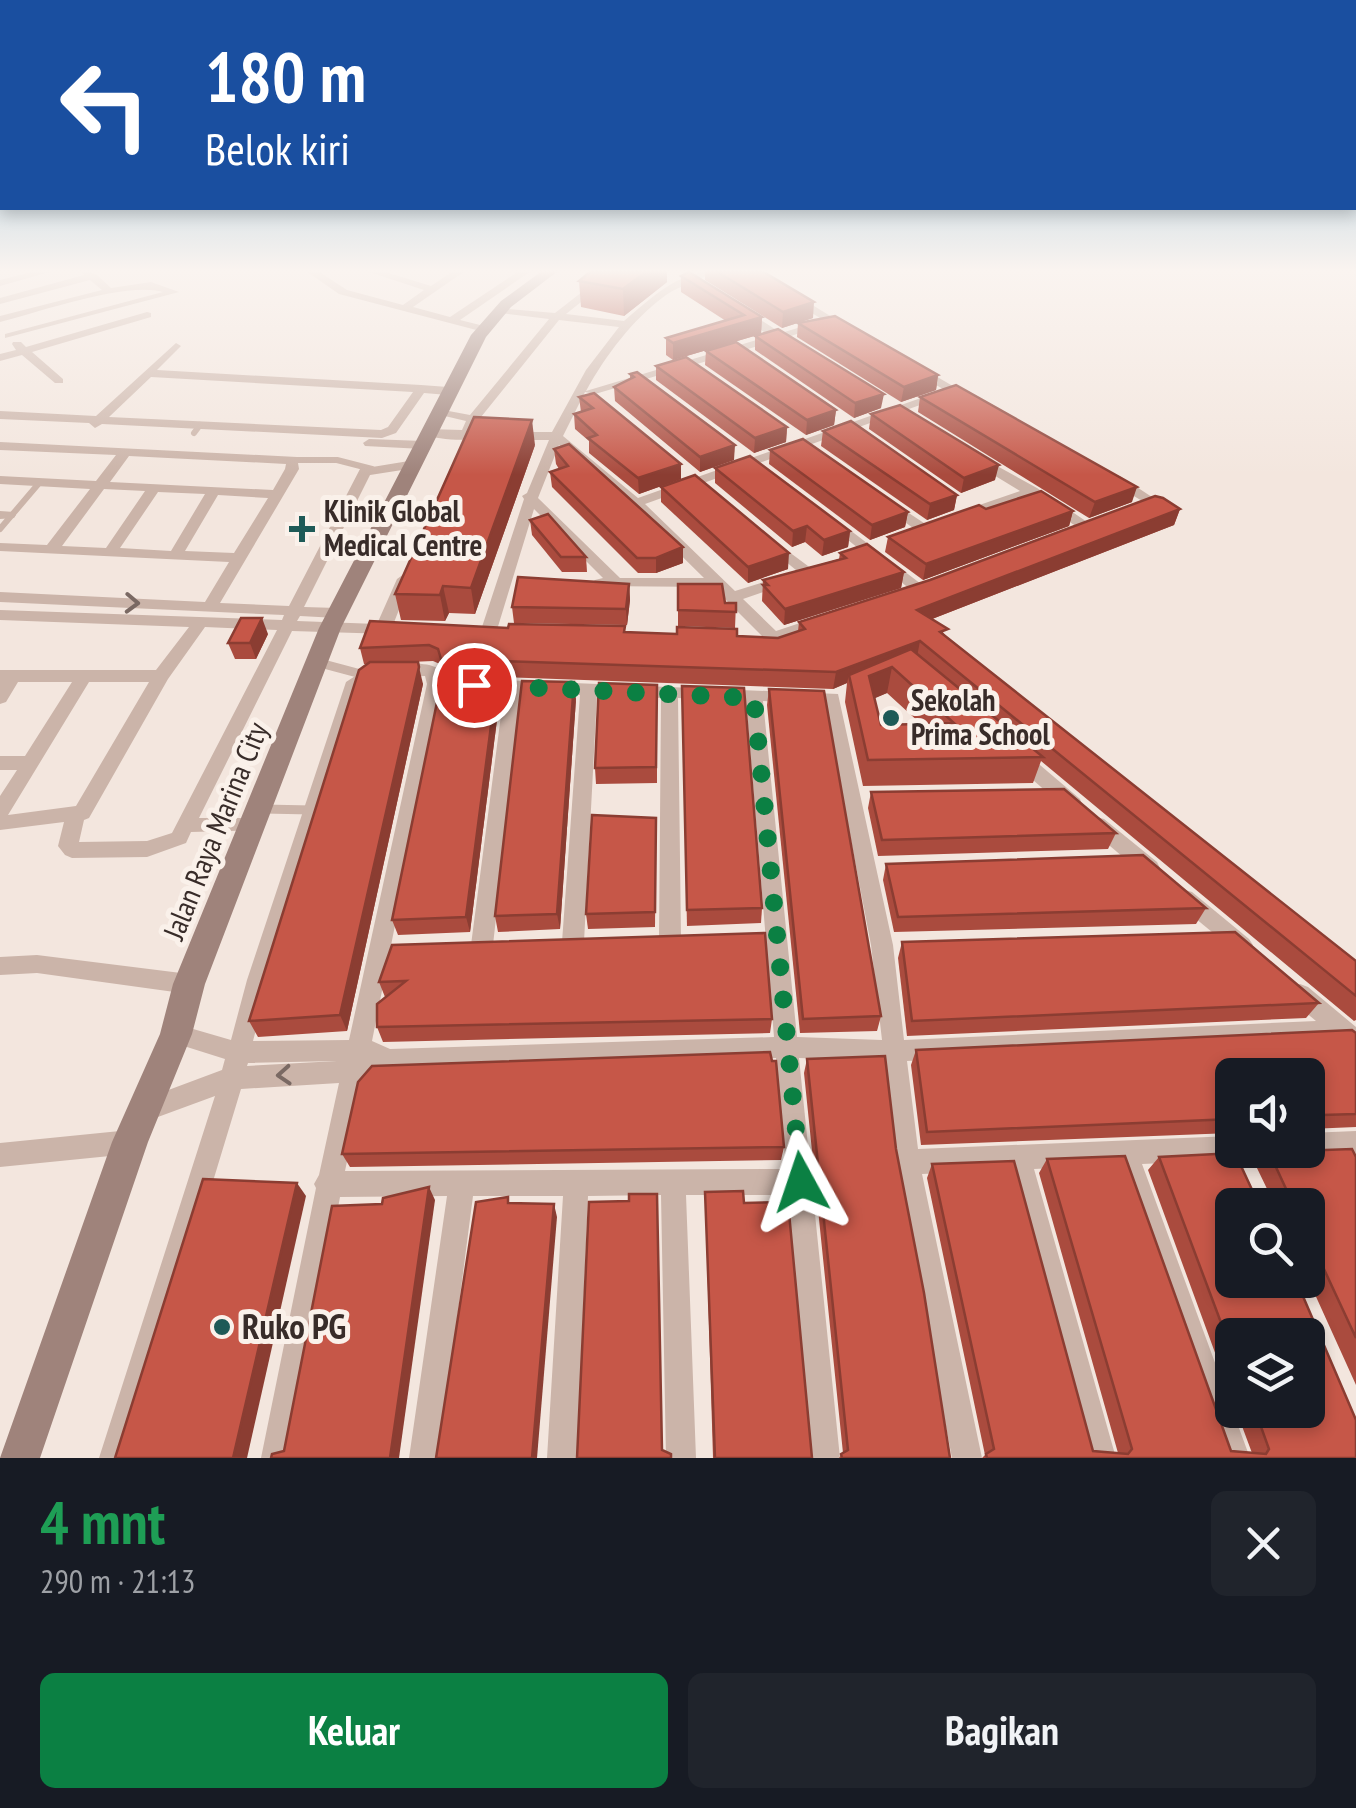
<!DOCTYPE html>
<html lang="id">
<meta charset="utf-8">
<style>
body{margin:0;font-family:"PT Sans Narrow",sans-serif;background:#20242c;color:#f1f3f6;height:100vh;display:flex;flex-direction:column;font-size:38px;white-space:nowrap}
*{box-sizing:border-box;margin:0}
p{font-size:32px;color:#9ea1a6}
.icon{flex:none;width:55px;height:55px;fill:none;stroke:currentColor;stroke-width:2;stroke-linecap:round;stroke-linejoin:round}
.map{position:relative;height:1458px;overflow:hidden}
.side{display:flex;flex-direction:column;background:#171b24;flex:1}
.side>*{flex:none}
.guide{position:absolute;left:0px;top:0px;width:1358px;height:210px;box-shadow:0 5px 15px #0003;background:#1a4fa0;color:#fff;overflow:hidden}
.buttons{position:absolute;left:1215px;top:1058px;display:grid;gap:20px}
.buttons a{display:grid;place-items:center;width:110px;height:110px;border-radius:15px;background:#171b24;box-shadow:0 5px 15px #0003;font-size:50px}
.pin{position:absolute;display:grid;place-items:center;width:85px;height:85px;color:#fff;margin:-42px;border:5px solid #fff;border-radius:50%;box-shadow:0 2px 10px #0007}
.me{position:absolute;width:110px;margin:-55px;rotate:355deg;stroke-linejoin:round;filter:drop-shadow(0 0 8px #0008)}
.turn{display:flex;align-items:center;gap:35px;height:210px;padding:0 40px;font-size:45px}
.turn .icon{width:130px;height:130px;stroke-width:2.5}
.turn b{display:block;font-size:70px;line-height:85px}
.round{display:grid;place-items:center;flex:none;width:105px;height:105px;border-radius:15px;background:#20242c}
.headline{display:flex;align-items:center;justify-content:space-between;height:170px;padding:0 40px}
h1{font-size:60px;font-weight:600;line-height:75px;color:#1e9e55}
.button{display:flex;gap:20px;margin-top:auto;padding:20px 40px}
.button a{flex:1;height:115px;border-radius:15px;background:#0b8043;color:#fff;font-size:40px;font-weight:600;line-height:115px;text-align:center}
.button a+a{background:#20242c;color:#f1f3f6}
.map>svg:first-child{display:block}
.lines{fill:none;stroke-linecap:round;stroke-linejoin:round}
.lane-far1{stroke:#cbb4a9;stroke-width:6}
.lane{stroke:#cbb4a9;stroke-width:9}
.street{fill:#cbb4a9;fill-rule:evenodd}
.secondary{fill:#9f837b;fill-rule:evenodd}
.wall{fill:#aa4b3e;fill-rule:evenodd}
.shaded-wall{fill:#8b3d32}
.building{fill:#c65748;stroke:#8b3d32;stroke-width:2.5;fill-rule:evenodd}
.oneway{stroke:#7a6963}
.route{stroke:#0b8043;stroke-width:18;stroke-dasharray:0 32.4}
.poi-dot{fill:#1e5a57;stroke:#faf1ea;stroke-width:4}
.labels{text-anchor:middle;stroke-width:10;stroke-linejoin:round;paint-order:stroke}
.poi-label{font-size:30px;font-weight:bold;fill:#382c29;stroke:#faf1ea;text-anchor:start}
.street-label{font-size:30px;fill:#382c29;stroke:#faf1ea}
.near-poi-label{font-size:35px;font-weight:bold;fill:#382c29;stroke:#faf1ea;text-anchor:start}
</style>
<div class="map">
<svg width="1356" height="1458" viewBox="0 0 1356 1458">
<rect width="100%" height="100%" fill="#f3e6de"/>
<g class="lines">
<g class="lane-far1">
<polyline points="194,433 200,425"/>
<polyline points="292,460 337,460 372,469"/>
<polyline points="0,529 40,482"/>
</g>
<g class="lane">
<polyline points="316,662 361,674"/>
<polyline points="263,809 312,810"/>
</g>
<g class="street">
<polygon points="36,271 53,271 0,286 0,280"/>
<path d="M80,271L96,274L111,288L151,282L179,292L5,338V334L163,292C127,281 39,312 0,322V316L102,290L90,280L0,304V298L84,275Z"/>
<polygon points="306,271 318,271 347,290 403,305 424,290 366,271 382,271 431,286 453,271 465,271 413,307 450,317 519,271 531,271 460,320 488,327 488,331 484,332 339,294"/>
<path d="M609,271H620L566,314L624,321C650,299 678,271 715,271C700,281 680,285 666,295C632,320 606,355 586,391L770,336L737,314V310H745L781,333L821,321L826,324L788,337L795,342V346H787L778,340L595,394L585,392L563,436L638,498L935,393L945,396L645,504L735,591L780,577H790L792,580L790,583L743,599L776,631L821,616L829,621L827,625L773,642L767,641L713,587L595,586L592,583L595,580L603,578L534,509L496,633L488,638L480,633L524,499L522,496L527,493L549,440H514L508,436L514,432H552L586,370L619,327L559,320L481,417L489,418V424L477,423L474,431L492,432V438C472,440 440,442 422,433L428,429L462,430L466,421L432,413L438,409L470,415L549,319L500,313L496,312V308L555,313ZM559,445L631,506L704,578H620L538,498Z"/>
<polygon points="793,298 801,298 853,330 844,332 793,302"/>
<polygon points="147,312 151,313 151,317 32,352 63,379 63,383 55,383 22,355 0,361 0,354 16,350 12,344 13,342 21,342 26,347"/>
<path d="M176,343L181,346L157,370L421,385L448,387L454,391L448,395L424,393L396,433L382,438L102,424L95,428L89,423L0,419V411L96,416ZM151,377L413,392L388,427L381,430L109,417Z"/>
<polygon points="914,368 922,368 975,399 965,402 914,372"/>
<polygon points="369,439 423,441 429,445 423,449 365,446 363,443"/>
<path d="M0,442L297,457L299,469L220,603L289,606L360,469L415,460L421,464L415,468L370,475L304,607L337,608L345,613L337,618L300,616L297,621L377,624L397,579L404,574L411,579L393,625L397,629L389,634L292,631L199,818H255L262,820L265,825L262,830L191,832L186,843L147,857L72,858L65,855L58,846L64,822L0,830V796L17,770H0V756H25L72,682H18L6,702L0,704V670H156L189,627L0,620V610L282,620L284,615L0,602V592L205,602L229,562L0,551V543L47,545L90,489L0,484V476L96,481L116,455L0,450ZM129,456L286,464L285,469L273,490L110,482ZM104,489L145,491L106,548L62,546ZM158,492L205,494L171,551L120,548ZM218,495L268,498L234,553L185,551ZM205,627L277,630L172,833L147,841L79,842L84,820L89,818L168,679ZM89,682H149L76,806L8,815Z"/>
<polygon points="979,456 1037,488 1096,528 1094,531 1084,531 1029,497 969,518 959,518 959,512 1020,491 974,463 974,457"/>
<polygon points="1115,475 1120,476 1161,503 1143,513 1133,513 1133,507 1144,502 1110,482 1110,476"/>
<polygon points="889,500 930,527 930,533 920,533 884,507 882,504"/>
<polygon points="0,511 14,512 16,515 14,518 0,519"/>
<polygon points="834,518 925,587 928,590 925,593 915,593 829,525 829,519"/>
<polygon points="773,540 812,569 812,575 802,575 768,547 766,544"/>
<path d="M372,665L380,671L361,685L269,980L253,1041L349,1040L427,684L425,676L398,677L390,671C400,662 430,661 440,670L443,684L372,1041L390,1049L774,1037L746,701L678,698L681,939L677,945L670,948L663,945L659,939L661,698L597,695L584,942L580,948L573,951L566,948L562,942L580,695L521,692L493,945L489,951L482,954L475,951L471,945L504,692L469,689L467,685L475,679L838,694L893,945L904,1040L1316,1021L1292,1001L1289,994L1292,987L1300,984L1308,987L1356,1027V1052L1339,1041L907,1061L918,1149L1232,1136V1150H1243L1241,1157L1232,1160L1142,1164L1250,1458H1220L1118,1165L1034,1169L1116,1458H1086L1009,1170L922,1174L982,1458H952L895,1162L884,1061L799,1058L840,1458H810L788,1195H686L696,1458H666L661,1195L588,1196L577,1458H547L563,1196H473L439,1458H409L447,1196L340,1197L291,1458H261L316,1188L314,1184L319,1175L339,1083L241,1089L129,1458H99L215,1096L147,1121L139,1117L135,1109L139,1101L222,1070L225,1059L168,1041L165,1034L168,1027L176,1024L231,1040L247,980L346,682ZM763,701L825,704L871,945L882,1040L797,1037ZM776,1058L786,1169L345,1171L364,1079L386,1071ZM337,1061L247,1066L248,1063Z"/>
<polygon points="1021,752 1027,754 1080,799 1082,804 1080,809 1066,809 1015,764 1012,759 1015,754"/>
<polygon points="1097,817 1104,819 1157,862 1160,868 1157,874 1150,876 1143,874 1090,829 1087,824 1090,819"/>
<polygon points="1185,890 1192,892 1249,939 1253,945 1249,951 1242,954 1235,951 1178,904 1175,898 1178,892"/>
<polygon points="37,955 189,974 197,977 200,984 197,991 189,994 37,973 0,975 0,957"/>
<polygon points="130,1130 139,1133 142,1142 139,1151 130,1154 0,1167 0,1143"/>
<polygon points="1356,1131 1356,1155 1308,1157 1298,1150 1308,1150 1308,1133"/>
</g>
<polygon class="secondary" points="542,271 558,271 511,307 486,337 341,628 205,984 192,1034 148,1142 40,1458 0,1458 112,1142 160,1034 173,984 319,628 471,335 501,301"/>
</g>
<g class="wall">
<polygon points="705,271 762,271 813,318 782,328 705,280"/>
<polygon points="681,276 762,317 761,334 673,360 666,355 666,338 726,321 681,292"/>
<polygon points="579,281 667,282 624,316 581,307"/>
<polygon points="798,323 938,375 936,390 901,402 797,337"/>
<polygon points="755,336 881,408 854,418 755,350"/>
<polygon points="706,351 836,410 834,425 806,435 705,365"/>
<polygon points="656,366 787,427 786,442 754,453 656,380"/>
<polygon points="630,374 734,460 700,472 615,401 614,387 630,379"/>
<polygon points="579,397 681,479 639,494 589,453 589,441 575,429 574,414 581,412"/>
<polygon points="920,397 1132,502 1089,518 918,412"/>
<polygon points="871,414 995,480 961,493 869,429"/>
<polygon points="823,431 957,495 954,510 927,520 821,446"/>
<polygon points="535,445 475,614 449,613 445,621 401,620 395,594"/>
<polygon points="554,449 683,563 656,573 638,573 552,487 550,472 559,469 556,464"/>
<polygon points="770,450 908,512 905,527 870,540 769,464"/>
<polygon points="715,468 850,531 848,547 822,556 805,542 792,547 715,483"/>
<polygon points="661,487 788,569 748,583 661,502"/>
<path d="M1180,509L1174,525L932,619L946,636L1356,961V1020L1354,1021L1041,761L1033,783L863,786L845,702L847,683L833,689L445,675L442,665L433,661L410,662L423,684L347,1031L258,1037L249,1021L367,664H364L360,648L508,628L778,638L798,631L799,622ZM887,693L921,724L881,725L874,698Z"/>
<polygon points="1073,511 1069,526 923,580 885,552 888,537"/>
<polygon points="530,520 586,557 587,572 562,572 532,535"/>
<polygon points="840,553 904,572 901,588 784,625 762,601 763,580 839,559"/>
<polygon points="629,584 630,600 627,625 514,623 512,607"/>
<polygon points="678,584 725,603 736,603 735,628 678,626"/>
<polygon points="268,634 256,659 235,659 228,643"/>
<polygon points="497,680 500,696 470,932 398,935 392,920"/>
<polygon points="657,685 657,783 596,784 595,768"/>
<polygon points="682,686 762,908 761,923 687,926"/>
<polygon points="769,689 881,1016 877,1031 800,1033 767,705"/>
<polygon points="576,699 560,929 498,932 495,916"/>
<polygon points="871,792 1116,833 1108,849 878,856 868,808"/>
<polygon points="656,818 655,927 588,929 586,914"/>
<polygon points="886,864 1206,908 1196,924 894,932 883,880"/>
<polygon points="902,942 1319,1003 1306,1018 907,1036 898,958"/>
<polygon points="392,945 772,1019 770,1033 383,1042 377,1027 387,997 385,997 379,982"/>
<polygon points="1356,1033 1356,1127 1309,1129 1308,1131 1308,1075 1232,1075 1232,1133 921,1145 911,1065 916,1050"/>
<polygon points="807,1059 896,1149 950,1458 839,1458 843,1453 804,1073"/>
<polygon points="772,1061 784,1147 781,1160 350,1167 342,1154"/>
<polygon points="1269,1152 1356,1157 1356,1385 1308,1279 1308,1205 1232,1205 1356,1458 982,1458 985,1455 927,1178 932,1164 1093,1451 1118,1453 1039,1173 1047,1159 1231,1451 1252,1453 1236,1410 1308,1410 1232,1335 1232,1399 1148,1170 1159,1157 1254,1194 1270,1195 1256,1166"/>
<polygon points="705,1192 812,1458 713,1458"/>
</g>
<g class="shaded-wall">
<polygon points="647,271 667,271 667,282 624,316 623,289"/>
<polygon points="814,302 813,318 782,328 783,312"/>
<polygon points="762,317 761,334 673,360 673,343"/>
<polygon points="938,375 936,390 901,402 904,387"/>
<polygon points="884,394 881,408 854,418 855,403"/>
<polygon points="836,410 834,425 806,435 807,420"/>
<polygon points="532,420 535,445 475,614 471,588"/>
<polygon points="787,427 786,442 754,453 755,438"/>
<polygon points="735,445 734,460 700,472 700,457"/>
<polygon points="681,464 681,479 639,494 638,478"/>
<polygon points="999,465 995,480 961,493 964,478"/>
<polygon points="1137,487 1132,502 1089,518 1095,502"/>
<polygon points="957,495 954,510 927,520 930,504"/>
<polygon points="1180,509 1174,525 914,626 917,610"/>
<polygon points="1073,511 1069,526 923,580 926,564"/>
<polygon points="908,512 905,527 870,540 872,525"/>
<polygon points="807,526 805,542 792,547 793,531"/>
<polygon points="850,531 848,547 822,556 824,540"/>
<polygon points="683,547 683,563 656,573 656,558"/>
<polygon points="789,553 788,569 748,583 748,567"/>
<polygon points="904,572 901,588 784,625 785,609"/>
<polygon points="629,584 630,600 627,625 626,609"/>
<polygon points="443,586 449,613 445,621 440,595"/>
<polygon points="262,618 268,634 256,659 250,643"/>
<polygon points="920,641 917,657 849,675 847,683 833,689 836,672"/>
<polygon points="419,667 423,684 347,1031 340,1015"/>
<polygon points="892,667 887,693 864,703 869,676"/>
<polygon points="497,680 500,696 470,932 466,917"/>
<polygon points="574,682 576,699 560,929 557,914"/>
<polygon points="297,1183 306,1196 247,1458 233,1458"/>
<polygon points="429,1187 435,1200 399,1458 390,1458"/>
<polygon points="554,1204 557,1217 537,1458 532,1458"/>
</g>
<g class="building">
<polygon points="591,271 647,271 623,289 579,281"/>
<polygon points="716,271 762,271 814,302 783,312"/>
<polygon points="689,272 762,317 673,343 666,338 744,315 681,276"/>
<polygon points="835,316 938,375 904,387 798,323"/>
<polygon points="778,329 884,394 855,403 755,336"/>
<polygon points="736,342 836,410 807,420 706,351"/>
<polygon points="686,357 787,427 755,438 656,366"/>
<polygon points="637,372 735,445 700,457 614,387 634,377 630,374"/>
<polygon points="956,385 1137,487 1095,502 920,397"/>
<polygon points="594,393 681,464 638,478 588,438 597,435 574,414 593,408 579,397"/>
<polygon points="900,405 999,465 964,478 871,414"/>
<polygon points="474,417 532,420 471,588 443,586 440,595 395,594"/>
<polygon points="851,421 957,495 930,504 823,431"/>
<polygon points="803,439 908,512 872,525 770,450"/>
<polygon points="569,444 683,547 656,558 637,558 550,472 568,466 554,449"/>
<polygon points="750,456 850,531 824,540 807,526 793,531 715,468"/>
<polygon points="695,475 789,553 748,567 661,487"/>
<polygon points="1041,491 1073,511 926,564 888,537 979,505 986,509"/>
<polygon points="1155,496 1163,498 1180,509 917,610 948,629 940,632 1356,961 1356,996 920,641 836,672 441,659 438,649 429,645 360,648 370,621 508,628 509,624 625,626 624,632 677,634 677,627 737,629 737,636 778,638 805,629 799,622 930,580"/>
<polygon points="548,514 586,557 561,557 530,520"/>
<polygon points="867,544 904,572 785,609 763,585 768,585 763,580 846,558 840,553"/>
<polygon points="518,577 629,584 626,609 512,607"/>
<polygon points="678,584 722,584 725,603 736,603 736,612 678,610"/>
<polygon points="241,618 262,618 250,643 228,643"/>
<path d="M911,649L1043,757L868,760L849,675ZM892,667L954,723L881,725L869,676Z"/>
<polygon points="370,662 418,662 419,667 340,1015 249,1021 359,670"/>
<polygon points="442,678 497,680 466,917 392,920"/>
<polygon points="522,681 574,682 557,914 495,916"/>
<polygon points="599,683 657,685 656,767 595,768"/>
<polygon points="682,686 744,688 762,908 687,910"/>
<polygon points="769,689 824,691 881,1016 803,1019"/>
<polygon points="1064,789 1116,833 882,840 871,792"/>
<polygon points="592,815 656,818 655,912 586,914"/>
<polygon points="1143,855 1206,908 898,917 886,864"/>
<polygon points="1235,932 1319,1003 912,1021 902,942"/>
<polygon points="765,933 772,1019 377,1027 377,1004 406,981 379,982 392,945"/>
<polygon points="1352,1030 1356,1033 1356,1114 1322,1115 1318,1120 1308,1121 1308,1075 1232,1075 1232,1119 927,1132 916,1050"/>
<polygon points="770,1052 772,1061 776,1061 784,1147 342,1154 358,1082 372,1066"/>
<polygon points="885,1056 896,1149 924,1293 950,1458 842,1458 841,1454 848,1450 807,1059"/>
<polygon points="1352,1149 1356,1157 1356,1338 1323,1267 1308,1266 1308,1205 1232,1205 1232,1280 1296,1280 1356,1420 1356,1458 987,1458 986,1454 994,1449 932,1164 1014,1161 1093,1451 1128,1454 1132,1449 1047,1159 1125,1156 1231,1451 1266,1454 1269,1449 1255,1410 1308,1410 1308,1335 1232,1335 1232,1352 1159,1157 1235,1153 1254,1194 1284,1196 1287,1191 1269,1152"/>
<polygon points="203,1179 297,1183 233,1458 115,1458"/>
<polygon points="429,1187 390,1458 271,1458 272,1454 284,1451 332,1206 382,1204 383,1198"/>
<polygon points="743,1191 744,1203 788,1202 812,1458 715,1458 705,1192"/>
<polygon points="629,1194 657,1194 662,1450 671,1454 671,1458 577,1458 589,1202 629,1201"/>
<polygon points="508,1197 508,1203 554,1204 532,1458 436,1458 476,1202"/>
</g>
<defs><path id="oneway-chevron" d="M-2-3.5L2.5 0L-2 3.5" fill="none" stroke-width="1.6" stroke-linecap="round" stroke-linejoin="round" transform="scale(2.5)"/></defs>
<g class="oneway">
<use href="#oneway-chevron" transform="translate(132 603) rotate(2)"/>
<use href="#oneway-chevron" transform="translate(284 1075) rotate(176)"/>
</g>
<linearGradient id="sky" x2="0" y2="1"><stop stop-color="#7db2d0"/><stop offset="0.57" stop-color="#faf4f0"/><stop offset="1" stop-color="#faf4f0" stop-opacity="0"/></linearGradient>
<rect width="1356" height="475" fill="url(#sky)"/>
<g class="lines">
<polyline class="route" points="474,685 754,698 801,1182"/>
</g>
<g class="poi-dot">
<path d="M297 514h10v10h10v10h-10v10h-10v-10h-10v-10h10z"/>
<circle cx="891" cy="718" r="10"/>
<circle cx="222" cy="1327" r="10"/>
</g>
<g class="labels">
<g class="poi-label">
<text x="324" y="522">Klinik Global<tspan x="324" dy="34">Medical Centre</tspan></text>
<text x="911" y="711">Sekolah<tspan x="911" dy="34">Prima School</tspan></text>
</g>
<g class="street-label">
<text transform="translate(216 831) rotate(-68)" y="10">Jalan Raya Marina City</text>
</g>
<g class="near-poi-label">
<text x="242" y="1339">Ruko PG</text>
</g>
</g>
</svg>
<div class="buttons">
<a><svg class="icon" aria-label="sound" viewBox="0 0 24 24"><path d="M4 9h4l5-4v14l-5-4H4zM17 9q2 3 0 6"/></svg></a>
<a><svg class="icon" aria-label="search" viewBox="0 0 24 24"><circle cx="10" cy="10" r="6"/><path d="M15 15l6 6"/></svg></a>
<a><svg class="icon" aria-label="layers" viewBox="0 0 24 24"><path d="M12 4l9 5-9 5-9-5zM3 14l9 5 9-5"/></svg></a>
</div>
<div class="pin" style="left:474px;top:685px;background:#d93025"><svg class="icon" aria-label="arrive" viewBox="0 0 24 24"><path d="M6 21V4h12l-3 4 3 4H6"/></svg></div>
<svg class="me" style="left:801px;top:1182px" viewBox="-20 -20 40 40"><path d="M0-17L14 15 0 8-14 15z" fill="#0b8043" stroke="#fff" stroke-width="4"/></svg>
<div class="guide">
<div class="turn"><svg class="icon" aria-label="left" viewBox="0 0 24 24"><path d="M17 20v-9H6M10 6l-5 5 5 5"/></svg><div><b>180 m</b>Belok kiri</div></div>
</div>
</div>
<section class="side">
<div class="headline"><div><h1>4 mnt</h1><p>290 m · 21:13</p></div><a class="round"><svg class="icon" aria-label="close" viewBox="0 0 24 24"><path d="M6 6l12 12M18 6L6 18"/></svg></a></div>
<div class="button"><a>Keluar</a><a>Bagikan</a></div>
</section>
